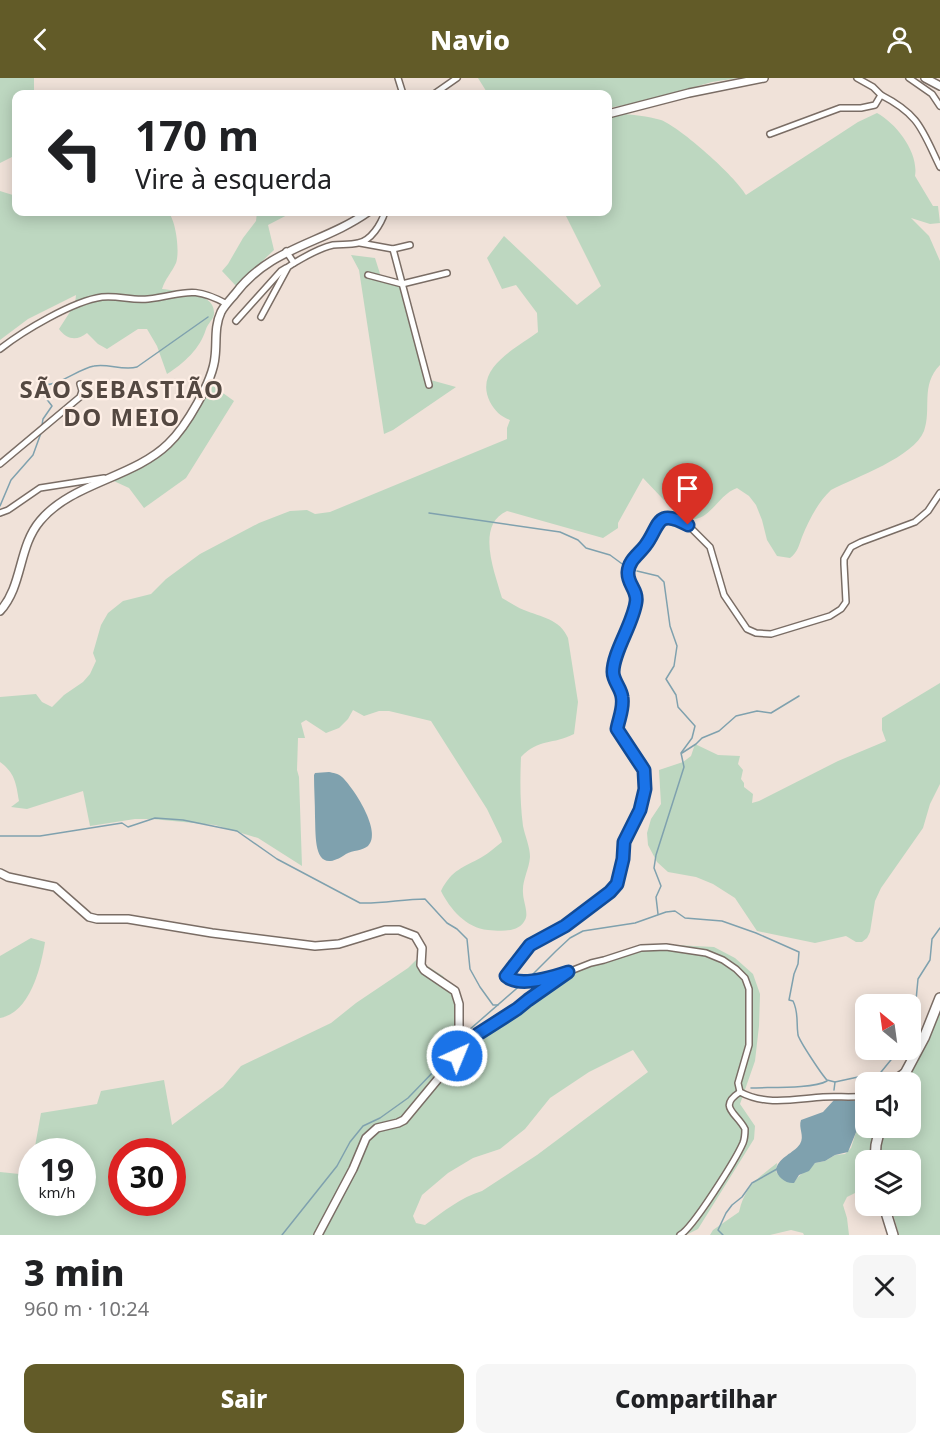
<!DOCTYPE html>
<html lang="pt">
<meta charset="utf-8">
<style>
body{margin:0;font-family:"Noto Sans",sans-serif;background:#f6f6f6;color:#202124;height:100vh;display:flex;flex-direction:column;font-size:22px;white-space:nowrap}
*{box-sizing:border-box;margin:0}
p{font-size:20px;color:#757577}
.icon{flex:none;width:33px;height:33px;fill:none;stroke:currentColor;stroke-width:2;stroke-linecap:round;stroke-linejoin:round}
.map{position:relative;height:1157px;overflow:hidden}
.side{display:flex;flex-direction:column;background:#fff;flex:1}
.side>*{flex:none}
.guide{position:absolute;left:12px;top:12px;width:600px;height:126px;border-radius:12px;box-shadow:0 3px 15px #0003;background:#fff;color:#202124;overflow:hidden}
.needle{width:39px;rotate:331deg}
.tools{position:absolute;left:855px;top:916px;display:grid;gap:12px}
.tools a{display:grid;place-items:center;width:66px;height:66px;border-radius:12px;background:#fff;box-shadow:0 3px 15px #0003;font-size:30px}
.speed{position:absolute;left:18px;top:1060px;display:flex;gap:12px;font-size:30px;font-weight:700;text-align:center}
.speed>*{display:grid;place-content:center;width:78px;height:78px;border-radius:50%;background:#fff;box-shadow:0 3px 15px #0003;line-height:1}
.speed small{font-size:15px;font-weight:400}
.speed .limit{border:9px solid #d22;background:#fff;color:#111}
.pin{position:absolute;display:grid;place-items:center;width:51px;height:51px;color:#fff;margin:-62px -26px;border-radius:50% 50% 50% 0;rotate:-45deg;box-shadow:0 0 6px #0007}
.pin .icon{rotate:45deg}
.me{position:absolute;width:66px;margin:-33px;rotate:44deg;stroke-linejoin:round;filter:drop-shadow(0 0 4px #0008)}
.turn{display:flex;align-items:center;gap:21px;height:126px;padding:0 24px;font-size:27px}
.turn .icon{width:78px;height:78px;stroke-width:2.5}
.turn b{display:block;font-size:42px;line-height:51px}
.round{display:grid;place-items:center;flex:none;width:63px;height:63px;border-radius:12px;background:#f6f6f6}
.headline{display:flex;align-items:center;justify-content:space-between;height:102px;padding:0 24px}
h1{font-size:36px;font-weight:800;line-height:45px}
.button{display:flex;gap:12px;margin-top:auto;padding:12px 24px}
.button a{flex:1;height:69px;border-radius:12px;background:#625b28;color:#fff;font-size:24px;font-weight:800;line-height:69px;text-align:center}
.button a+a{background:#f6f6f6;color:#202124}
header{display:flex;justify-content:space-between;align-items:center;height:78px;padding:0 24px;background:#625b28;color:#fff;font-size:27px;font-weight:800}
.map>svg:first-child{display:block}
.green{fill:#bdd7c0;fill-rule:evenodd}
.water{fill:#7fa1ae}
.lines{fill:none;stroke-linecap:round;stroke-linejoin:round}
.stream{stroke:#7fa1ae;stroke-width:1.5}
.minor-casing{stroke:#7a6d65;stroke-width:8}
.tertiary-casing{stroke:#7a6d65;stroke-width:10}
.primary-casing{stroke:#7a6d65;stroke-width:12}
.minor{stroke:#fff;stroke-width:5}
.tertiary{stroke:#fff;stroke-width:7}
.primary{stroke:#fff;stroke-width:9}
.route-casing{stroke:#114b97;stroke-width:15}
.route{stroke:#1a73e8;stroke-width:10}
.labels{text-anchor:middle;stroke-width:4.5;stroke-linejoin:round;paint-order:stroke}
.district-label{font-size:24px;font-weight:bold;letter-spacing:1.5px;fill:#544841;stroke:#feefe6}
</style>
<header><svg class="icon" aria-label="back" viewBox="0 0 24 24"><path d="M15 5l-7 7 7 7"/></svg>Navio<svg class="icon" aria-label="person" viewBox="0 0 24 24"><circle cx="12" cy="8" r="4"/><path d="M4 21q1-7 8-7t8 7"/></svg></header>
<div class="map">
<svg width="940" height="1157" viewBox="0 0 940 1157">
<rect width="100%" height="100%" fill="#f0e2d9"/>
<g class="green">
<polygon points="0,0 34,0 34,16 16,16 16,77 0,85"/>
<polygon points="478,0 738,0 712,4 642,24 608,30 608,16 488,16"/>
<path d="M618,35C632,37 648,38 661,42C681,50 735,98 746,117L858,44L877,35C897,46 919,75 915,98L933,128H938L940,145L930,146L911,140L929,158L940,183V287C920,307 932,331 924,353C914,379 856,399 831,412C818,424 809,442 802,459C799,467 798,474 790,480L777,478L767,462L762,442L756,427L749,418L737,410C716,417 708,451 680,439L643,400L618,445V450L603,460L507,433C475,447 495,495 502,520C509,524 516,529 524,532C541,539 560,541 568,560L578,624L574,656C553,667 539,660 521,679C520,702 520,725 523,748C525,758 530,769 530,779C529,792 522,802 523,815C523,823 529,835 525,842C519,855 500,853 488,852C466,850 450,831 441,813C452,791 463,790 482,779C489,775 495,769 502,764L501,760L487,731L431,643L389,633H379L364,638L353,632L348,641L339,650L326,655L306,642L301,645L305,660H298L297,692L299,699L302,788L258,760L215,747L152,741H135L90,748L83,713L27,731L11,729L19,723C16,705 15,695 0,684V619L36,616L42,624L52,629L64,617L83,604L90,596L96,583L93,575L101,547L108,535L123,523L151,516L166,501L200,476L259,445L290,433L307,432L315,436L330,434L507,361V350L510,342C500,338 495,333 490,324C473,290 517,270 538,254L537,235L516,207L502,211L487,180L504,158L577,227L601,208L564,134H608V38Z"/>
<path d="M0,113L16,118V134H168C176,142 180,174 176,185C172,194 165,201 162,211C176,213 214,214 214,234C215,240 208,245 206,251C200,271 184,285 167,296L157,268L147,251H138L107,271L98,266L87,255C77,263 67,262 59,251L75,226L76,217L28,241L0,262Z"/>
<polygon points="257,134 293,134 268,147 274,172 236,208 222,193 228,186 243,160 256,143"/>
<polygon points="351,177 375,180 382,202 400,208 407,238 411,242 427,301 456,309 393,352 384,356 359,192"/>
<path d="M209,305L234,323L186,400L144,430L129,410L105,399C124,389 147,382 163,367C182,349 195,326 209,305Z"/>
<polygon points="940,605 940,706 930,726 923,750 881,810 875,823 870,854 867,860 862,864 856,864 846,858 815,865 757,853 735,820 713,806 696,799 668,794 657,784 648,767 647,755 651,741 661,726 659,692 683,684 691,678 695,666 718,677 740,678 738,686 743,692 741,701 744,705 744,709 753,716 752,725 759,723 838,683 886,663 882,652 882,640"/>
<path d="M31,860L45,864C41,889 30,935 0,940V878Z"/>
<path d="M655,866L714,869L735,880L753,896L760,916L759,948L755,983L740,1026L755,1048L754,1061L698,1151L686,1157H0V1094L29,1097L31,1085L32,1125H82V1074H34L41,1035L97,1026L101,1013L164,1002L172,1047L223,1009L241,988L331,945L356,925L408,890L423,875L426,887L443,898L454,914L456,939L453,958L457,964L466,969L475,967L483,962L503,942L586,888ZM633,972L648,994L537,1077L482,1113C461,1119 443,1134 425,1147L416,1145L413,1138L422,1117L448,1095L473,1080L500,1071L525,1051L550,1020L589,994ZM122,1074H172V1125H122Z"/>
<polygon points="940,919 940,1157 899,1157 891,1128 910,1128 910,1083 879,1083 884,1050 910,1050 910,1005 904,1005"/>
<path d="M865,1018L866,1050H878L872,1083H866L865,1110L847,1119L843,1127L847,1140L849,1157H804L803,1155L791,1152L770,1157H710L713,1152L739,1134C745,1108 757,1101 777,1085L776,1094L788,1104L795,1103C800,1095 808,1093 815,1085L825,1083L835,1077L845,1076L851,1070L864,1029L857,1023Z"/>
</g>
<g class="water">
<path d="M329,694C333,695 338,695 342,699C353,709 383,754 368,768C362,773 353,772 346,776C313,799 316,760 315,739C315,725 314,711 314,697L315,695Z"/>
<path d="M834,1022L858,1023L864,1028L863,1037L848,1074L835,1077L825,1083L815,1085L809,1093L799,1097L794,1105C786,1106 777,1099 776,1091C780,1078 793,1076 800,1066C805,1058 798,1050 801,1042L823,1034Z"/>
</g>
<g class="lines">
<g class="stream">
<path d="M42,347L43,341L52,328L42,315L46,307C64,305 78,291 94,288C108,285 122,293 137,289L208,239"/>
<polyline points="0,428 11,402 33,377 41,355"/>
<polyline points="429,435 560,454 578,462 586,470 610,477 625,488"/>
<polyline points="637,493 658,498 664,504 670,548 677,568 674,588 666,601 676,617 678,629 695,648 692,660 681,675 684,689 656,777 654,790 661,808 656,819 658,836"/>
<polyline points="682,675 696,666 702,660 719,653 736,638 757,633 771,635 799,618"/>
<path d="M0,758H40L122,745L128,749L155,740L183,742L237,753L277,781L360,825C382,826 403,821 425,821L447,845L457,851L467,861L470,891L480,909L493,927H498"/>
<path d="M527,902L556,873L570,860L583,853L635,845L666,834L675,833L685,840L722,843L756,855L799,874L798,886L794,896L789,922L793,923C799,935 796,944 798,957C800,964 822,997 827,1002L835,1004L858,999H877L899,972"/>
<polyline points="910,947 915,933 918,901 930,882 932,861 940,850"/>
<polyline points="461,959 523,905"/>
<path d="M751,1010C768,1009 813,1011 827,1003"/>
<polyline points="834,1012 835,1004"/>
<polyline points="282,1157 337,1088 350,1064 363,1048 380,1040 408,1020 437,990 455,964"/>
<polyline points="723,1157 718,1152 726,1135 732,1127 742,1119 752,1105 777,1091"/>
</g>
<g class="minor-casing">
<g id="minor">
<polyline points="398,0 403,16"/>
<polyline points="909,0 932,16 940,28"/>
<polyline points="434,16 457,0"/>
<path d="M881,17C920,37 922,52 940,89"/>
<polyline points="770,56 840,30 861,30 875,27 881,17 873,9 857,0"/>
<polyline points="360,165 393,171 410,167"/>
<polyline points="393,171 429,307"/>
<path d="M294,185C306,178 319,170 333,167C341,166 350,167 358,165C371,163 381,146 385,134"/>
<polyline points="368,197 402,206 447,195"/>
<polyline points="261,239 288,189 294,185 286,173"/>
<polyline points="236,243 281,193 286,190"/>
<path d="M0,271C23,253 73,223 102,219C118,217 132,223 148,221C184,217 190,206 227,226"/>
<polyline points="0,386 80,319 82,313 80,306"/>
<polyline points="0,435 8,432 40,410 104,400"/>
<path d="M568,894C552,900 521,911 506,898L529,867L565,848L610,814L617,806L623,781L624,764L640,732L645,710L644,692L640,684L618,655L617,651L622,619L613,594L636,527L637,519L628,502L630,485L648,465L655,448L670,440L677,441L688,447L710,469L724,517L747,551L756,555L771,556L830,538L841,531L846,524L844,486V481L851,469L861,464L915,444L928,433L940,415"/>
<path d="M457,978L478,956L517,931L528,922L568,894L591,885L604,882L641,870L666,869L706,875L723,882L736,891L745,900L749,911V967L738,1005L740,1014C766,1028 795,1021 823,1019C837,1018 852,1020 866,1018"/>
<polyline points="888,1005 905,993"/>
<path d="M680,1157C693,1150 736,1081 743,1065C745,1060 745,1056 745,1051C737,1035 717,1029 740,1014"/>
</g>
</g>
<g class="tertiary-casing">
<g id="tertiary">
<polyline points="925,0 940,8"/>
<polyline points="608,36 689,15 764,0"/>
<path d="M0,533C23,508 18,469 40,443C71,405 133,400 168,366C186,349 213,303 215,279C217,264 214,249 221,234C224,228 230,222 235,216C270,169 323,166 368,134"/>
<polyline points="0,795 8,799 55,809 89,839 97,841 128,841 212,855 315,868 339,866 385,852 399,852 415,858 422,870 421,887 424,892 455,913 459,926 459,947 457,978 404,1042 398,1045 377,1050 366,1060 353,1091 318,1157"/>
</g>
</g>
<g class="primary-casing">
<g id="primary">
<polyline points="900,1005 924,960 940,920"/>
<polyline points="875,1083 876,1067 880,1050"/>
<polyline points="884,1128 893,1157"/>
</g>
</g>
<use href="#minor" class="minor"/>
<use href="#tertiary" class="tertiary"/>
<use href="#primary" class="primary"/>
</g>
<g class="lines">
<g class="route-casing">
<path id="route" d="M457,978L478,956L517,931L528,922L568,894C553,899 519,910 506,898L530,867L565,848L610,814L617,806L623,781L624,764L640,732L645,711L644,692L617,651C619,640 624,630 622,619C621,610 613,603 613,594C613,574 633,546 636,524C638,512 627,506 628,494C629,482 638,477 645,468C660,449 655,429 688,447"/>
</g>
<use href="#route" class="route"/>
</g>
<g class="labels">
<g class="district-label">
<text x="122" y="320">SÃO SEBASTIÃO<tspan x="122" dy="28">DO MEIO</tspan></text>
</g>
</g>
</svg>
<div class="tools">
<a><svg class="needle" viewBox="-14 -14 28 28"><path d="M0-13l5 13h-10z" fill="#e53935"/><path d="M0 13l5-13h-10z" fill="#757577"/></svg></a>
<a><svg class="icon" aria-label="sound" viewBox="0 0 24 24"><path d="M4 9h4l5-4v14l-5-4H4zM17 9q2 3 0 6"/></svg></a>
<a><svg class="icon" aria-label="layers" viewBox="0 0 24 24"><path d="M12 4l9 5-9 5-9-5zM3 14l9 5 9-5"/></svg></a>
</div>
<div class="speed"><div>19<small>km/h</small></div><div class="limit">30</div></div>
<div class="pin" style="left:688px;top:447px;background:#d93025"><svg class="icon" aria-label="arrive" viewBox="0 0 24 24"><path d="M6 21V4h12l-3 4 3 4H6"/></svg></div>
<svg class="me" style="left:457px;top:978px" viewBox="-20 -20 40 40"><circle r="17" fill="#1a73e8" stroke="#fff" stroke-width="3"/><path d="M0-11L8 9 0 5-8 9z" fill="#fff"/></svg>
<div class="guide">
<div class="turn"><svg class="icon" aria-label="left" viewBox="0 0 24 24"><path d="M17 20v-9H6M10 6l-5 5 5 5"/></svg><div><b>170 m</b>Vire à esquerda</div></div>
</div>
</div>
<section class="side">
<div class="headline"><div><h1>3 min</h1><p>960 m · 10:24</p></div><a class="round"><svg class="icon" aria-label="close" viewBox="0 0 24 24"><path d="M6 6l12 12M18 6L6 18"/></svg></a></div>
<div class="button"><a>Sair</a><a>Compartilhar</a></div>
</section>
